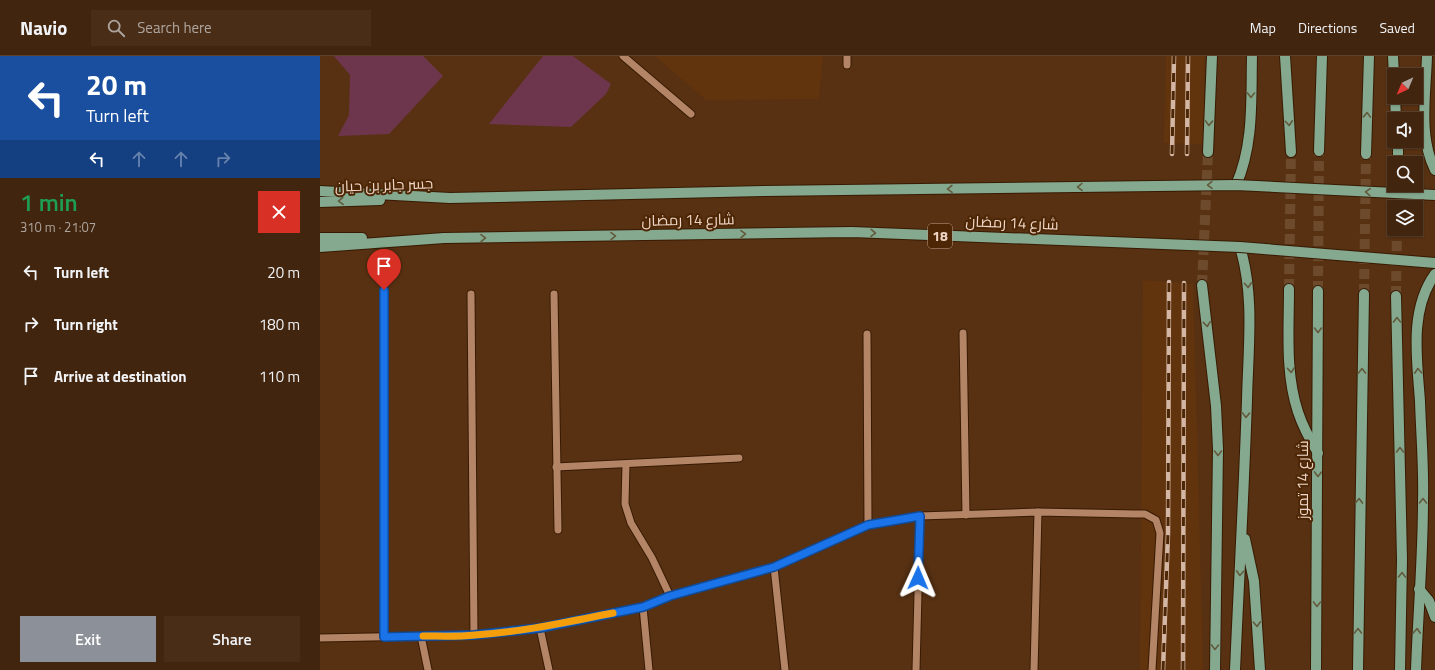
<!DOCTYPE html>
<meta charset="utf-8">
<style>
body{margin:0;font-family:"Titillium Web",Cairo,sans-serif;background:#492d17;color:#f1f3f6;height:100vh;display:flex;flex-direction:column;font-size:15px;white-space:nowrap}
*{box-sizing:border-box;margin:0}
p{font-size:13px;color:#aea59e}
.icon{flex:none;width:22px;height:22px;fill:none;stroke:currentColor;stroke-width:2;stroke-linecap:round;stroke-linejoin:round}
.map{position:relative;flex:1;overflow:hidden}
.drawer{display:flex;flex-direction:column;background:#42250e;width:320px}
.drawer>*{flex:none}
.guide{background:#1a4fa0;color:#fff;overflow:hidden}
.needle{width:26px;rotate:224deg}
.tools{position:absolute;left:1067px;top:12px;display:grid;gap:8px}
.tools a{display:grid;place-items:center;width:36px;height:36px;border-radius:0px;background:#42250e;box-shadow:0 1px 3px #0004,0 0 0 1px #5a422e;font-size:20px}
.pin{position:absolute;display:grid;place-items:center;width:34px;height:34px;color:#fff;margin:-41px -17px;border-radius:50% 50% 50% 0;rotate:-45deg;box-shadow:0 0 4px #0007}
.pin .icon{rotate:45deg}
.me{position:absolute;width:44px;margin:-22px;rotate:1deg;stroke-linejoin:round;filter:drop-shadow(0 0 3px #0008)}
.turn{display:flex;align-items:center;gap:14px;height:84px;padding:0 20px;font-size:18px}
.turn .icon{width:52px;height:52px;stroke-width:2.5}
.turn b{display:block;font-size:28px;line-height:34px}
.lanes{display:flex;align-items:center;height:38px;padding:0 20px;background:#0003;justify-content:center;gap:20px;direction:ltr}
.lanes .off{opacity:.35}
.round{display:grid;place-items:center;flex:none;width:42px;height:42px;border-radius:0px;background:#492d17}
.overview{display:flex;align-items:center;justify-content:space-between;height:68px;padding:0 20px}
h1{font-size:24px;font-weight:600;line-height:30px;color:#1e9e55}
.action{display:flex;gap:8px;margin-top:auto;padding:8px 20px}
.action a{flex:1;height:46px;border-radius:0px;background:#8c9099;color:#fff;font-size:16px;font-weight:600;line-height:46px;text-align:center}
.action a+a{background:#492d17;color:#f1f3f6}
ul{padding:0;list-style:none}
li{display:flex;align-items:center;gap:12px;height:52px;padding:0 20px}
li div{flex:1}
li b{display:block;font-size:15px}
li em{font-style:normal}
header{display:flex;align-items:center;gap:24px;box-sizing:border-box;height:56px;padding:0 20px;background:#42250e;border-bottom:1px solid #5a422e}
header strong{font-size:19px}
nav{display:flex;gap:22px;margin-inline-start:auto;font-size:14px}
.search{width:280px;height:36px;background:#492d17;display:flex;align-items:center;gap:10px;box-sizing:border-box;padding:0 14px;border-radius:0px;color:#aea59e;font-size:15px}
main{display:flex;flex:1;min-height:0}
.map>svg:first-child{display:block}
.built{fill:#62340e}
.green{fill:#6d364d}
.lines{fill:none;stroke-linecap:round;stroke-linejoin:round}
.major-tunnel{stroke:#6e4a2d;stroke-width:10;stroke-dasharray:10 5;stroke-linecap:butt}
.minor-casing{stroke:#381a03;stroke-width:9}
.major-casing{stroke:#381a03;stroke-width:12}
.minor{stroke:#b38566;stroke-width:7}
.major{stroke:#84a98f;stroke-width:10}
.rail-casing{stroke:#d3b7a4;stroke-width:4.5}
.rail{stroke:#4d2605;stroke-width:3;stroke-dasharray:9;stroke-linecap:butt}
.major-bridge-casing{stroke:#381a03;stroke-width:12;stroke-linecap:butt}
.major-bridge{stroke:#84a98f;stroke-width:10}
.oneway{stroke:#635a3c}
.route-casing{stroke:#114b97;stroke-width:10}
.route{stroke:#1a73e8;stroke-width:7}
.slow{stroke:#f59e0b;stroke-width:7}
.labels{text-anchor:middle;stroke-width:4;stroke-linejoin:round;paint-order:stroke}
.shield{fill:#4d2605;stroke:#bea08b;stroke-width:1}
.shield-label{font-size:14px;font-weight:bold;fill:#eed5c5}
.street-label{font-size:15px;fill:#eed5c5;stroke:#4d2605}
</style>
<header>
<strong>Navio</strong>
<div class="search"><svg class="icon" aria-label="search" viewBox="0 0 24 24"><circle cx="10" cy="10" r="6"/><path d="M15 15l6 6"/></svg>Search here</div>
<nav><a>Map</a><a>Directions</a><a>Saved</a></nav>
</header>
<main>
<section class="drawer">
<div class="guide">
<div class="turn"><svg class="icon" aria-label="left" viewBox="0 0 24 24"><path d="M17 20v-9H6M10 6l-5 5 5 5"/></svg><div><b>20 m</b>Turn left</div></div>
<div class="lanes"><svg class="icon" aria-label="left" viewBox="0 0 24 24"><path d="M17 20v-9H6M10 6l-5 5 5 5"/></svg><svg class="icon off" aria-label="ahead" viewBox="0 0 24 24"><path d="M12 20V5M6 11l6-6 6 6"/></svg><svg class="icon off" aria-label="ahead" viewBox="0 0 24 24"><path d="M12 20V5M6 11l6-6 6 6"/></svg><svg class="icon off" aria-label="right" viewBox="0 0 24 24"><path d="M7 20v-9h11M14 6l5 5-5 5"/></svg></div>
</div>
<div class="overview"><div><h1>1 min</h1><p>310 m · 21:07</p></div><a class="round" style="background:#d93025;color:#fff"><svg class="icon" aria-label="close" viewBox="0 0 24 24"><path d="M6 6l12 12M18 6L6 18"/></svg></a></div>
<ul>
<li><svg class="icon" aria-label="left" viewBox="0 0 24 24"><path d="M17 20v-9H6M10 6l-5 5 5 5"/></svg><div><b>Turn left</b></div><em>20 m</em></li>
<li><svg class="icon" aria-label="right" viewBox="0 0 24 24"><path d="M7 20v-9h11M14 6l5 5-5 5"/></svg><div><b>Turn right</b></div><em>180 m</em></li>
<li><svg class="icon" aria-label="arrive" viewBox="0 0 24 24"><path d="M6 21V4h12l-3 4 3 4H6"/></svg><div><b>Arrive at destination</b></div><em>110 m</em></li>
</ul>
<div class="action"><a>Exit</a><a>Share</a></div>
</section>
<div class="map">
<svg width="1115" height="614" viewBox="0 0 1115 614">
<rect width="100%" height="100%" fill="#583112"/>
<g class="built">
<polygon points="335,0 503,0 499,43 386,44"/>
<polygon points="846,0 884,0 884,88 844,87"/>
<polygon points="823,224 873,228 883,614 820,614"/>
</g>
<g class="green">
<polygon points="14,0 103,0 123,20 69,78 18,80 29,59 30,19"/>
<polygon points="223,0 253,0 291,28 286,38 251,71 169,68"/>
</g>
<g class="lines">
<g class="major-tunnel">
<polyline points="1078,151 1078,129"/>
<polyline points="882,229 888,96"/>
<polyline points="969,233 971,96"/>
<polyline points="998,235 999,95"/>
<polyline points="1044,238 1046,98"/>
<polyline points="1076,240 1077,173"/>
</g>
<g class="minor-casing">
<g id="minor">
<polyline points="303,0 371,58"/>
<polyline points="527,9 527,0"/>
<polyline points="151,238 154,579"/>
<polyline points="234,238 238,474"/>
<polyline points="643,277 646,459"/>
<polyline points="547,278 548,469"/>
<polyline points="306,408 305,448 311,467 332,502 350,540"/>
<polyline points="236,411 419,402"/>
<polyline points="454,511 465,614"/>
<polyline points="323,551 329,614"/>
<polyline points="220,572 229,614"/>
<polyline points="101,580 108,614"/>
<polyline points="64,581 64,234"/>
<polyline points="0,582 154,579 220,572 323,551 350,540 454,511 548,469 600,460 718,456 815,458 825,458 836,464 840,477 832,614"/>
<polyline points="596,614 600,460"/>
<polyline points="714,614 718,456"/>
</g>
</g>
<g class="major-casing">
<g id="major">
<polyline points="965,0 971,96"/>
<polyline points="1073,0 1074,19"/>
<path d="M1107,0C1106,37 1098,80 1115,114"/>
<polyline points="1075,41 1076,63"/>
<polyline points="1078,85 1078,102"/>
<polyline points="999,95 1002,0"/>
<polyline points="888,96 892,0"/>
<polyline points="1046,98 1049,0"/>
<path d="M916,129C934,89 931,43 932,0"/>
<polyline points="0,135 130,142"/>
<polyline points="0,146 60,144"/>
<polyline points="0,182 42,182"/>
<polyline points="0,191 124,182"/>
<polyline points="882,229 896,350 898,393 895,614"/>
<path d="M969,233C969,273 965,317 978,356C983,371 990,384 998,397"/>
<polyline points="1076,240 1082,503 1080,614"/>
<polyline points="925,483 934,525 940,614"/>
<polyline points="1099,533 1109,545 1115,561"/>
<path d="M915,614C919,524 924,434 927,344C928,294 935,240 920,191"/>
<polyline points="996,614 998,235"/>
<polyline points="1038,614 1044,238"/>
<path d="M1096,614C1098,558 1103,501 1103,445C1104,411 1101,378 1100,345C1097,303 1089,254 1115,218"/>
</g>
</g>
<use href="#minor" class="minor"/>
<use href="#major" class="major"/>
<g class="rail-casing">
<g id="rail">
<polyline points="852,98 854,0"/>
<polyline points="867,98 868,0"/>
<polyline points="843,614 848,477 849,226"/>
<polyline points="863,614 864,227"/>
</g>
</g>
<use href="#rail" class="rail"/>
<g class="major-bridge-casing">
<g id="major-bridge">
<polyline points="130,142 444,135 916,129 1115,139"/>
<polyline points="124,182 532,176 920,191 1115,207"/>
</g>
</g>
<use href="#major-bridge" class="major-bridge"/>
</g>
<defs><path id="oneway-chevron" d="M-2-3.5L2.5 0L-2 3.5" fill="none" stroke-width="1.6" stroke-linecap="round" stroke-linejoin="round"/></defs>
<g class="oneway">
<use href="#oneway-chevron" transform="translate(931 39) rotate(91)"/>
<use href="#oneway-chevron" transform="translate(1047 59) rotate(-88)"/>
<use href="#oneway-chevron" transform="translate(889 67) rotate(92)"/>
<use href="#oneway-chevron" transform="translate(969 67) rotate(86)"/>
<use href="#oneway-chevron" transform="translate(890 129) rotate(179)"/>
<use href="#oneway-chevron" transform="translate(760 131) rotate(179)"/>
<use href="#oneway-chevron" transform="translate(630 133) rotate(179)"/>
<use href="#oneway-chevron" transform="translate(1048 136) rotate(-177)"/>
<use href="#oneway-chevron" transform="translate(21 145) rotate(178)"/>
<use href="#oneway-chevron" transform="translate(553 177) rotate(2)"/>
<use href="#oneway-chevron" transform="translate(423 178) rotate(-1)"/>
<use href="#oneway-chevron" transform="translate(293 180) rotate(-1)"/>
<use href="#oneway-chevron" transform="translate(163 182) rotate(-1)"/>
<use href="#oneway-chevron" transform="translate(928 229) rotate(86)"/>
<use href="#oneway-chevron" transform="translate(1077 264) rotate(-91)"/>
<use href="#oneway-chevron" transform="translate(887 268) rotate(84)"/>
<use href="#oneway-chevron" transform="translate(998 274) rotate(90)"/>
<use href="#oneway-chevron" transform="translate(971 314) rotate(86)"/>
<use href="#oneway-chevron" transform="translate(1042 315) rotate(-89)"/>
<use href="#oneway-chevron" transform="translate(1098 315) rotate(-93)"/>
<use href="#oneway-chevron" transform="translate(926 359) rotate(92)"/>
<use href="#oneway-chevron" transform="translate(1080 394) rotate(-91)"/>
<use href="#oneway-chevron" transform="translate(898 397) rotate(90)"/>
<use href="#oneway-chevron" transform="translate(998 418) rotate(91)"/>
<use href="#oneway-chevron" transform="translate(1039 445) rotate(-89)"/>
<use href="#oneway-chevron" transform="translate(1103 445) rotate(-90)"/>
<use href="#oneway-chevron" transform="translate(920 517) rotate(93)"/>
<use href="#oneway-chevron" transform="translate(1082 519) rotate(-89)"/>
<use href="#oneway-chevron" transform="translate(997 548) rotate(91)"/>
<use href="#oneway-chevron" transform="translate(937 568) rotate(87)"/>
<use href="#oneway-chevron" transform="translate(1038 575) rotate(-90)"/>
<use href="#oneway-chevron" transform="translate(1097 575) rotate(-87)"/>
<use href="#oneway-chevron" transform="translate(895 591) rotate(91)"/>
</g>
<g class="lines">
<g class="route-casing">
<polyline id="route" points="64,234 64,581 154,579 220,572 323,551 350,540 454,511 548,469 600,460 598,522"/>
</g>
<use href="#route" class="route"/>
<path class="slow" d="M103,580C120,580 137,581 155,579C202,576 247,566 293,557"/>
</g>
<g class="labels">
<rect class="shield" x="608" y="168" width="24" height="24" rx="3"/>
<g class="shield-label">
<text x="620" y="185">18</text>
</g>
<g class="street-label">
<text transform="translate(64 129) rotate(-2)" y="5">جسر جابر بن حيان</text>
<text transform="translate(368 164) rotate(-1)" y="5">شارع 14 رمضان</text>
<text transform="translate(692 167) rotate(2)" y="5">شارع 14 رمضان</text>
<text transform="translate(983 424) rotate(-90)" y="5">شارع 14 تموز</text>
</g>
</g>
</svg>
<div class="tools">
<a><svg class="needle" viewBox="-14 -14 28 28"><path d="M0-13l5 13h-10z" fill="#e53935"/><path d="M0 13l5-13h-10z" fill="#aea59e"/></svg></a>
<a><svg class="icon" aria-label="sound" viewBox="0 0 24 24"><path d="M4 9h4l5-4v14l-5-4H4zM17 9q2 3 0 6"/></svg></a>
<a><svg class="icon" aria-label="search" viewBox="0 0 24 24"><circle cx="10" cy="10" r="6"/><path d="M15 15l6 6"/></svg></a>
<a><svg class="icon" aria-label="layers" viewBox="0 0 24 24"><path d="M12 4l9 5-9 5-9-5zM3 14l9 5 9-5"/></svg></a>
</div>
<div class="pin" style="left:64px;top:234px;background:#d93025"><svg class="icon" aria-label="arrive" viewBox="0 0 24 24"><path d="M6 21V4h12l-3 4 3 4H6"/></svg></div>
<svg class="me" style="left:598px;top:522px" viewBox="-20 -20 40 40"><path d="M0-17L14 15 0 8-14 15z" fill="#1a73e8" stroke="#fff" stroke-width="4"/></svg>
</div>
</main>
